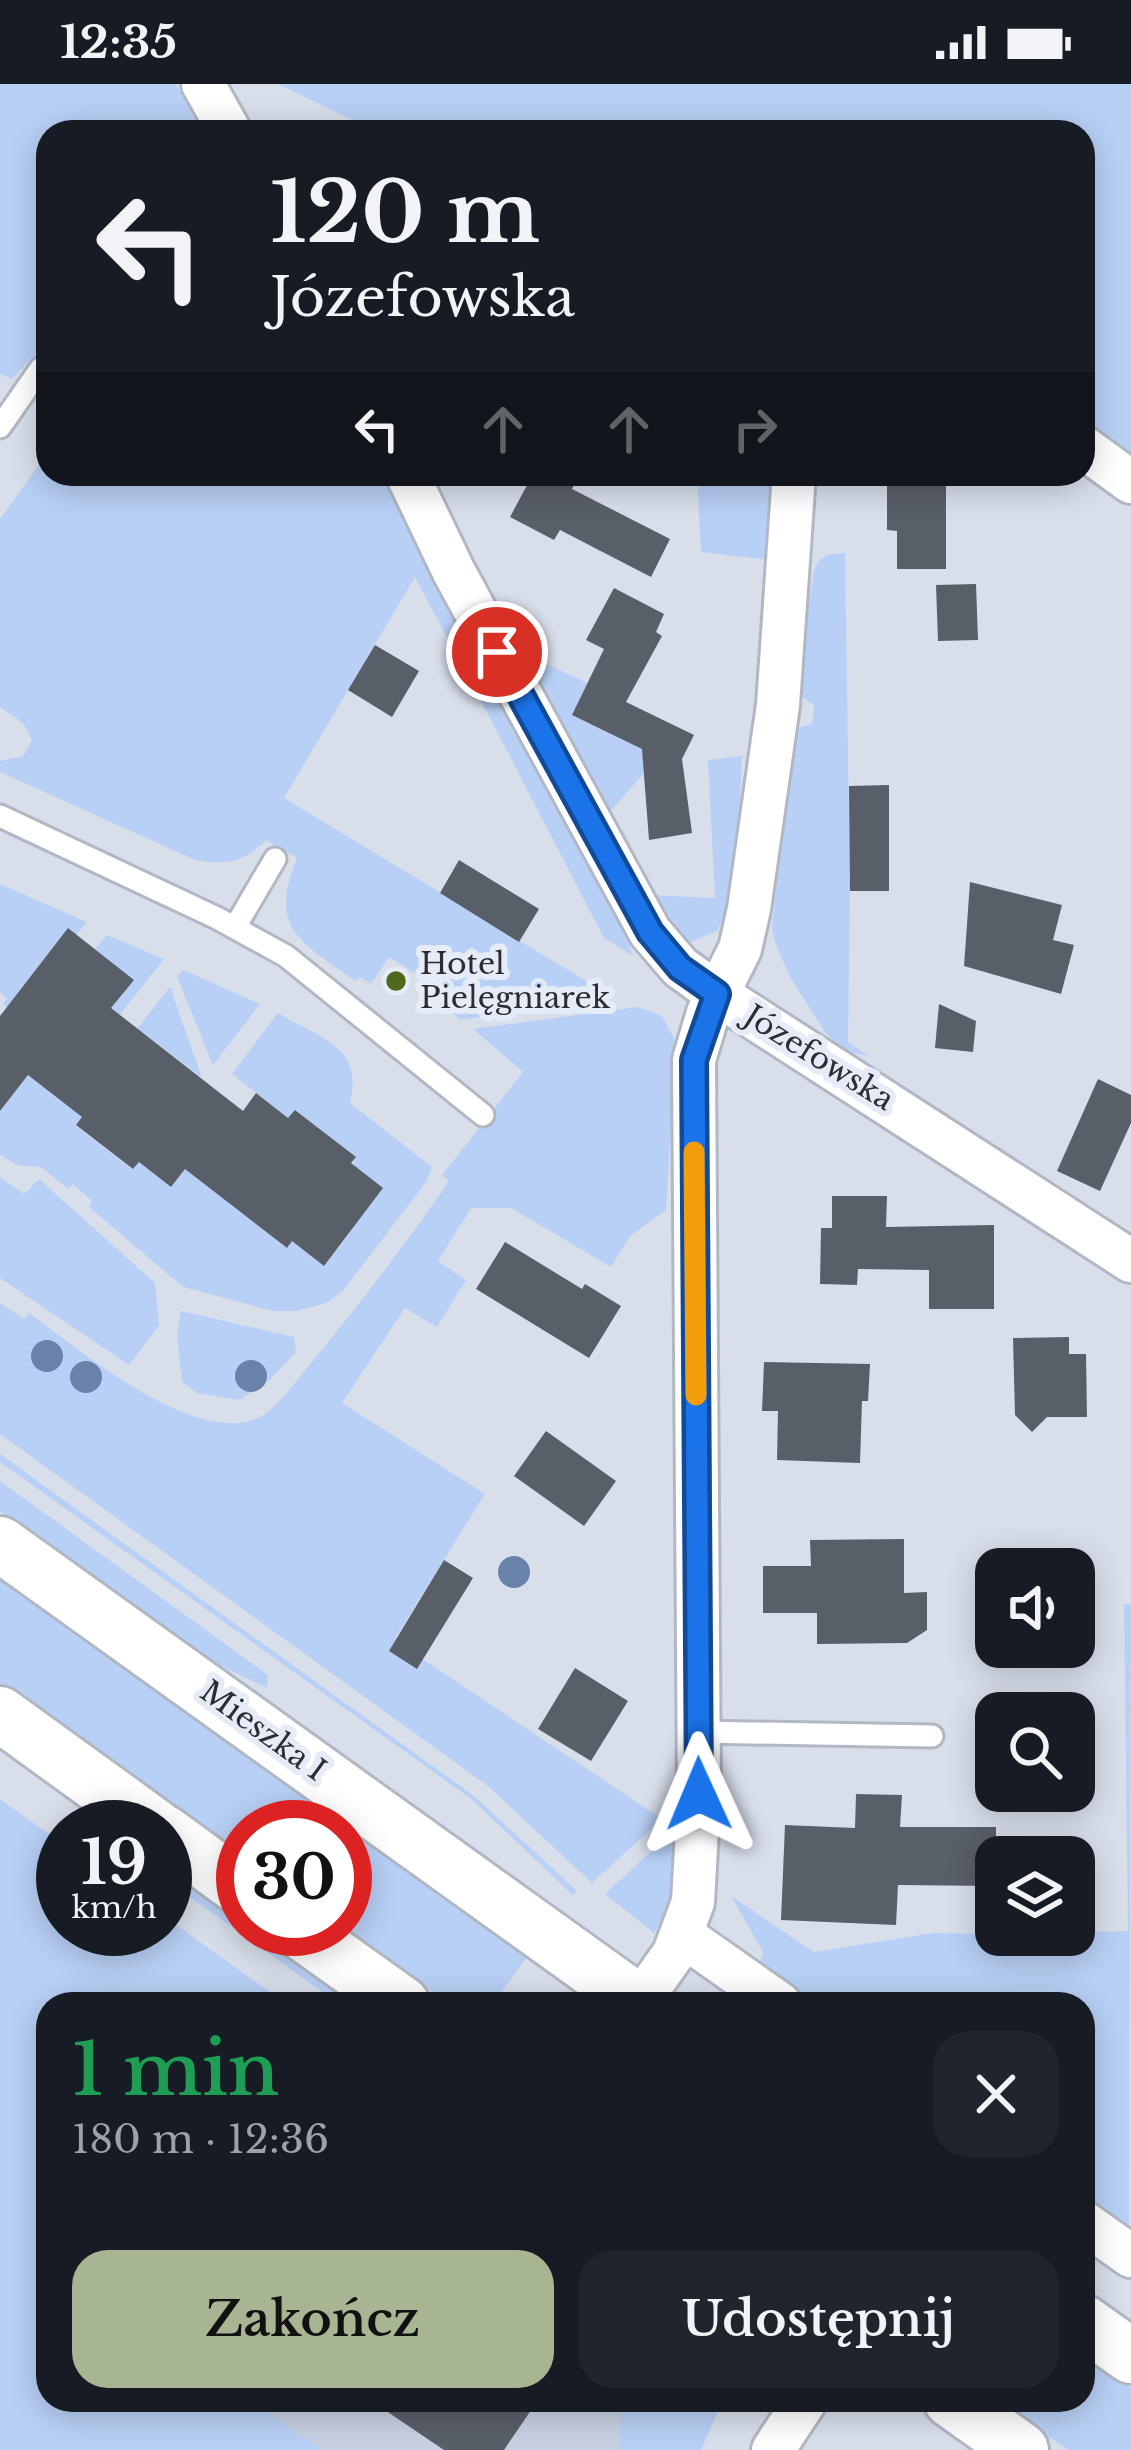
<!DOCTYPE html>
<html lang="pl">
<meta charset="utf-8">
<style>
body{margin:0;font-family:"Libre Baskerville",serif;background:#20242c;color:#f1f3f6;height:100vh;display:flex;flex-direction:column;font-size:45px;white-space:nowrap}
*{box-sizing:border-box;margin:0}
p{font-size:39px;color:#9ea1a6}
.icon{flex:none;width:66px;height:66px;fill:none;stroke:currentColor;stroke-width:2;stroke-linecap:round;stroke-linejoin:round}
.map{position:relative;flex:1;overflow:hidden}
.details{position:absolute;left:36px;top:1908px;width:1059px;height:420px;display:flex;flex-direction:column;background:#171b24;border-radius:36px;box-shadow:0 6px 30px #0003}
.details>*{flex:none}
.guide{position:absolute;left:36px;top:36px;width:1059px;height:366px;border-radius:36px;box-shadow:0 6px 30px #0003;background:#171b24;color:#f1f3f6;overflow:hidden}
.buttons{position:absolute;left:975px;top:1464px;display:grid;gap:24px}
.buttons a{display:grid;place-items:center;width:120px;height:120px;border-radius:24px;background:#171b24;box-shadow:0 6px 30px #0003;font-size:60px}
.speed{position:absolute;left:36px;top:1716px;display:flex;gap:24px;font-size:60px;font-weight:700;text-align:center}
.speed>*{display:grid;place-content:center;width:156px;height:156px;border-radius:50%;background:#171b24;box-shadow:0 6px 30px #0003;line-height:1}
.speed small{font-size:30px;font-weight:400}
.speed .limit{border:18px solid #d22;background:#fff;color:#111}
.pin{position:absolute;display:grid;place-items:center;width:102px;height:102px;color:#fff;margin:-51px;border:6px solid #fff;border-radius:50%;box-shadow:0 3px 12px #0007}
.me{position:absolute;width:132px;margin:-66px;rotate:359deg;stroke-linejoin:round;filter:drop-shadow(0 0 9px #0008)}
.turn{display:flex;align-items:center;gap:42px;height:252px;padding:0 36px;font-size:54px}
.turn .icon{width:156px;height:156px;stroke-width:2.5}
.turn b{display:block;font-size:84px;line-height:102px}
.lanes{display:flex;align-items:center;height:114px;padding:0 36px;background:#0003;justify-content:center;gap:60px;direction:ltr}
.lanes .off{opacity:.35}
.round{display:grid;place-items:center;flex:none;width:126px;height:126px;border-radius:36px;background:#20242c}
.headline{display:flex;align-items:center;justify-content:space-between;height:204px;padding:0 36px}
h1{font-size:72px;font-weight:600;line-height:90px;color:#1e9e55}
.cta{display:flex;gap:24px;margin-top:auto;padding:24px 36px}
.cta a{flex:1;height:138px;border-radius:36px;background:#a8b593;color:#111;font-size:48px;font-weight:600;line-height:138px;text-align:center}
.cta a+a{background:#20242c;color:#f1f3f6}
.status{display:flex;justify-content:space-between;align-items:center;height:84px;padding:0 60px;background:#171b24;direction:ltr}
.status svg{height:33px;fill:currentColor}
.map>svg:first-child{display:block}
.built{fill:#c7d1e3}
.green{fill:#b8d0f6}
.building{fill:#595f69}
.lines{fill:none;stroke-linecap:round;stroke-linejoin:round}
.service-casing{stroke:#b1b8c3;stroke-width:27}
.minor-casing{stroke:#b1b8c3;stroke-width:48}
.tertiary-casing{stroke:#b1b8c3;stroke-width:60}
.service{stroke:#fff;stroke-width:21}
.minor{stroke:#fff;stroke-width:42}
.tertiary{stroke:#fff;stroke-width:54}
.tree{fill:#6982a9}
.route-casing{stroke:#114b97;stroke-width:30}
.route{stroke:#1a73e8;stroke-width:21}
.slow{stroke:#f59e0b;stroke-width:21}
.poi-dot{fill:#4f691b;stroke:#e5ecf8;stroke-width:4.5}
.labels{text-anchor:middle;stroke-width:12;stroke-linejoin:round;paint-order:stroke}
.poi-label{font-size:30px;fill:#2b2d32;stroke:#e5ecf8;text-anchor:start}
.street-label{font-size:30px;fill:#2b2d32;stroke:#e5ecf8}
</style>
<div class="status"><b>12:35</b><svg viewBox="0 0 49 12"><path d="M0 12V9h3v3zM5 12V6h3v6zM10 12V3h3v9zM15 12V0h3v12zM26 1h20v11H26zM47 4h2v5h-2z"/></svg></div>
<div class="map">
<svg width="1131" height="2366" viewBox="0 0 1131 2366">
<rect width="100%" height="100%" fill="#d8dfeb"/>
<polygon class="built" points="247,2316 622,2316 619,2366 322,2366"/>
<g class="green">
<polygon points="0,0 176,0 203,48 48,48 48,285 32,273 12,295 0,290"/>
<polygon points="278,0 1131,0 1131,373 1083,338 1083,48 377,48"/>
<path d="M48,368V390H384L427,478L468,545L452,563L415,493L284,714L611,912L461,936L420,903L421,893L389,873L371,900L360,893L355,897C302,858 267,846 297,774L266,756C244,778 226,782 195,776L0,688V677L23,672L32,656L23,639L0,623V435Z"/>
<polygon points="697,390 776,390 771,476 701,468"/>
<path d="M845,469L850,807L848,958L868,972L844,967L825,948L790,893L775,858L772,844L794,645L812,640L814,621L801,612L796,601L814,487C820,470 828,470 845,469Z"/>
<polygon points="521,568 587,599 573,631 661,670 607,731"/>
<polygon points="479,581 618,826 633,872 604,854 465,586"/>
<polygon points="742,672 736,808 717,847 691,858 679,856 649,811 715,814 708,676"/>
<polygon points="0,800 87,838 76,851 68,845 23,902 35,945 3,920 7,914 0,908"/>
<polygon points="107,851 164,875 115,937 106,931 133,896 95,865"/>
<polygon points="183,886 260,920 213,981 177,893"/>
<polygon points="170,903 202,994 144,949 132,951"/>
<path d="M638,923L662,932L676,958L666,1126L630,1152L611,1183L511,1124H471L438,1177L466,1196L437,1243L405,1224L342,1319L485,1410L394,1556L662,1735L592,1799L488,1702L0,1350V1219L24,1235L29,1229C80,1266 174,1345 240,1339C249,1338 258,1335 265,1330C284,1316 299,1292 315,1274C362,1217 407,1158 449,1097L442,1091L523,988L473,945Z"/>
<path d="M278,929C321,955 364,962 350,1019L432,1083L426,1098L343,1207L326,1219L296,1227H273L183,1203L89,1123L92,1117L73,1100L68,1105L41,1083L16,1081L0,1070V1000L42,974L82,1033L76,1042L132,1085L139,1078L171,1103L205,1059L228,1118L286,1164L292,1157L324,1182L350,1149L337,1137L355,1073L296,1026L288,1034L232,990Z"/>
<polygon points="0,1093 24,1110 39,1095 155,1199 159,1242 129,1281 0,1194"/>
<polygon points="181,1227 294,1253 296,1268 270,1296 239,1316 197,1309 182,1298 177,1251"/>
<polygon points="0,1370 474,1712 577,1807 573,1811 470,1714 0,1378"/>
<polygon points="0,1397 268,1591 267,1604 213,1578 0,1427"/>
<polygon points="0,1489 529,1870 493,1920 449,1920 344,1845 345,1743 243,1743 243,1772 0,1599"/>
<polygon points="1124,1520 1131,1520 1129,2147 1083,2114 1083,1920 813,1920 759,1881 763,1868 731,1812 814,1868 933,1849 1074,1851 1074,1848 1128,1847"/>
<polygon points="0,1715 63,1760 63,1845 165,1845 165,1833 287,1920 48,1920 48,2316 247,2316 322,2366 0,2366"/>
<polygon points="673,1747 672,1819 654,1849 605,1810"/>
<polygon points="165,1779 243,1835 243,1845 257,1845 362,1920 339,1920 165,1795"/>
<polygon points="1083,2269 1131,2303 1131,2366 1068,2366 997,2316 1083,2316"/>
<polygon points="622,2316 723,2316 701,2366 619,2366"/>
</g>
<g class="building">
<polygon points="533,390 579,390 572,405 670,455 651,493 560,446 554,456 510,433"/>
<polygon points="887,390 946,390 946,485 897,485 897,447 887,446"/>
<polygon points="976,500 978,556 938,557 936,501"/>
<polygon points="614,504 664,530 656,548 662,552 626,618 694,651 682,675 692,749 649,756 642,665 572,631 604,565 586,556"/>
<polygon points="375,561 419,587 392,633 348,606"/>
<polygon points="889,701 889,807 850,807 849,702"/>
<polygon points="459,776 539,825 519,858 440,809"/>
<polygon points="970,798 1062,821 1053,856 1074,861 1061,910 964,882"/>
<polygon points="68,844 134,896 111,924 243,1027 256,1009 288,1034 295,1026 356,1073 351,1079 383,1104 324,1182 292,1157 287,1164 185,1085 171,1103 139,1078 133,1085 76,1041 82,1033 28,991 0,1027 0,932"/>
<polygon points="939,920 976,937 973,968 935,964"/>
<polygon points="1098,995 1131,1011 1131,1039 1100,1107 1057,1087"/>
<polygon points="832,1112 887,1112 886,1143 994,1141 994,1225 929,1225 929,1186 858,1185 857,1201 820,1200 821,1144 832,1144"/>
<polygon points="505,1158 582,1205 585,1200 621,1222 589,1274 476,1205"/>
<polygon points="1069,1253 1069,1270 1086,1270 1087,1333 1047,1333 1032,1348 1015,1331 1013,1254"/>
<polygon points="764,1278 870,1280 868,1317 862,1317 860,1379 777,1376 778,1327 762,1327"/>
<polygon points="546,1347 616,1397 584,1442 514,1392"/>
<polygon points="904,1455 904,1509 927,1508 927,1546 907,1559 817,1560 817,1529 763,1529 763,1482 811,1482 810,1456"/>
<polygon points="444,1476 473,1494 417,1585 389,1567"/>
<polygon points="575,1584 628,1617 591,1677 538,1645"/>
<polygon points="856,1710 902,1711 900,1743 996,1743 996,1802 898,1801 896,1841 781,1836 785,1741 855,1744"/>
<polygon points="370,2316 538,2316 504,2366 444,2366"/>
</g>
<g class="lines">
<g class="service-casing">
<g id="service">
<polyline points="0,343 41,284"/>
<polyline points="0,732 217,834 286,872 483,1031"/>
<polyline points="235,843 275,775"/>
<polyline points="698,1648 932,1652"/>
</g>
</g>
<g class="minor-casing">
<g id="minor">
<polyline points="203,0 230,48"/>
<polyline points="1083,363 1131,398"/>
<polyline points="407,390 454,488 650,848 680,883 717,910 1131,1177"/>
<polyline points="682,1851 780,1920"/>
<polyline points="638,1920 674,1869 693,1818 699,1710 694,976 708,929 740,865 749,825 778,621 794,390"/>
<polyline points="1083,2138 1131,2172"/>
<polyline points="773,2366 806,2316"/>
</g>
</g>
<g class="tertiary-casing">
<g id="tertiary">
<polyline points="0,1460 641,1920"/>
<polyline points="0,1630 156,1743"/>
<polyline points="165,1749 243,1806"/>
<polyline points="297,1845 402,1920"/>
<polyline points="1083,2238 1131,2272"/>
<polyline points="951,2316 1021,2366"/>
</g>
</g>
<use href="#service" class="service"/>
<use href="#minor" class="minor"/>
<use href="#tertiary" class="tertiary"/>
</g>
<g class="tree">
<circle cx="47" cy="1272" r="16"/>
<circle cx="251" cy="1292" r="16"/>
<circle cx="86" cy="1293" r="16"/>
<circle cx="514" cy="1488" r="16"/>
</g>
<g class="lines">
<g class="route-casing">
<polyline id="route" points="497,568 650,848 680,884 717,910 694,976 699,1710"/>
</g>
<use href="#route" class="route"/>
<polyline class="slow" points="694,1068 696,1311"/>
</g>
<circle class="poi-dot" cx="396" cy="897" r="12"/>
<g class="labels">
<g class="poi-label">
<text x="420" y="890">Hotel<tspan x="420" dy="34">Pielęgniarek</tspan></text>
</g>
<g class="street-label">
<text transform="translate(819 974) rotate(32)" y="10">Józefowska</text>
<text transform="translate(263 1647) rotate(36)" y="10">Mieszka I</text>
</g>
</g>
</svg>
<div class="buttons">
<a><svg class="icon" aria-label="sound" viewBox="0 0 24 24"><path d="M4 9h4l5-4v14l-5-4H4zM17 9q2 3 0 6"/></svg></a>
<a><svg class="icon" aria-label="search" viewBox="0 0 24 24"><circle cx="10" cy="10" r="6"/><path d="M15 15l6 6"/></svg></a>
<a><svg class="icon" aria-label="layers" viewBox="0 0 24 24"><path d="M12 4l9 5-9 5-9-5zM3 14l9 5 9-5"/></svg></a>
</div>
<div class="speed"><div>19<small>km/h</small></div><div class="limit">30</div></div>
<div class="pin" style="left:497px;top:568px;background:#d93025"><svg class="icon" aria-label="arrive" viewBox="0 0 24 24"><path d="M6 21V4h12l-3 4 3 4H6"/></svg></div>
<svg class="me" style="left:699px;top:1710px" viewBox="-20 -20 40 40"><path d="M0-17L14 15 0 8-14 15z" fill="#1a73e8" stroke="#fff" stroke-width="4"/></svg>
<div class="guide">
<div class="turn"><svg class="icon" aria-label="left" viewBox="0 0 24 24"><path d="M17 20v-9H6M10 6l-5 5 5 5"/></svg><div><b>120 m</b>Józefowska</div></div>
<div class="lanes"><svg class="icon" aria-label="left" viewBox="0 0 24 24"><path d="M17 20v-9H6M10 6l-5 5 5 5"/></svg><svg class="icon off" aria-label="ahead" viewBox="0 0 24 24"><path d="M12 20V5M6 11l6-6 6 6"/></svg><svg class="icon off" aria-label="ahead" viewBox="0 0 24 24"><path d="M12 20V5M6 11l6-6 6 6"/></svg><svg class="icon off" aria-label="right" viewBox="0 0 24 24"><path d="M7 20v-9h11M14 6l5 5-5 5"/></svg></div>
</div>
<section class="details">
<div class="headline"><div><h1>1 min</h1><p>180 m · 12:36</p></div><a class="round"><svg class="icon" aria-label="close" viewBox="0 0 24 24"><path d="M6 6l12 12M18 6L6 18"/></svg></a></div>
<div class="cta"><a>Zakończ</a><a>Udostępnij</a></div>
</section>
</div>
